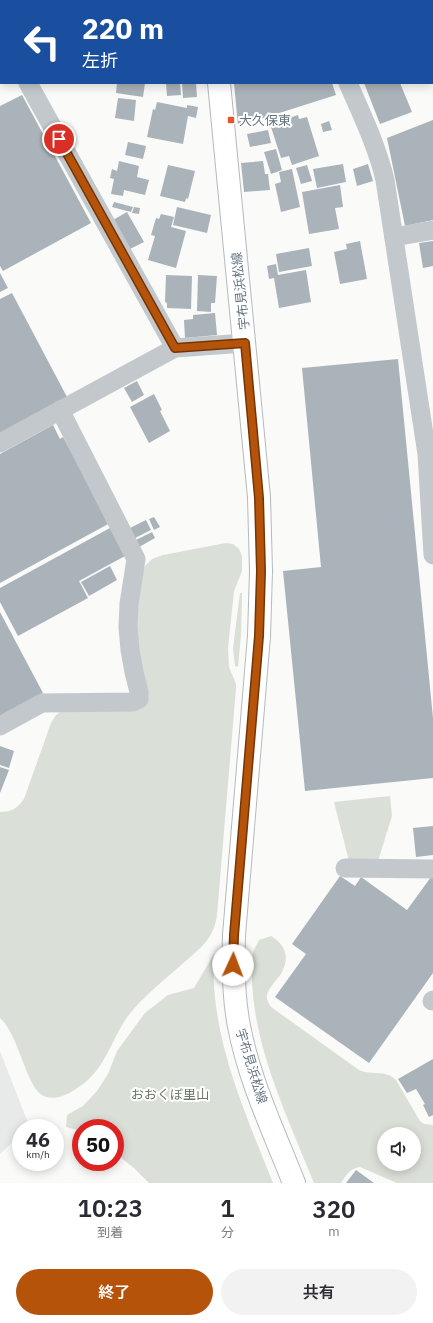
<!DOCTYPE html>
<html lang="ja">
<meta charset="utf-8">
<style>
body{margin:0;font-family:"IBM Plex Sans","Noto Sans JP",sans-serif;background:#f2f2f3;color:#2b2b33;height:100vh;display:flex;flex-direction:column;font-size:15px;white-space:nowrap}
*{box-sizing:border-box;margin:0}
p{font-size:13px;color:#7c7c81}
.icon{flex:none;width:22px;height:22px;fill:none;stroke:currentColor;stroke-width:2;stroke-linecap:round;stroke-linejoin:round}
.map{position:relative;height:1183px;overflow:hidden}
.drawer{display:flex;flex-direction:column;background:#fff;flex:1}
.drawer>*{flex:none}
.hud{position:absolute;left:0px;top:0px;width:433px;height:84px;box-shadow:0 2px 10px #0003;background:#1a4fa0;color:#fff;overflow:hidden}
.controls{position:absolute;left:377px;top:1127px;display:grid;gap:8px}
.controls a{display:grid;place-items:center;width:44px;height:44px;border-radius:50%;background:#fff;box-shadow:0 2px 10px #0003;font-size:20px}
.speed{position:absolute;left:12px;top:1119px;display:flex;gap:8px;font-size:20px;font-weight:700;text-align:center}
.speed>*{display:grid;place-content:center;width:52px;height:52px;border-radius:50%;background:#fff;box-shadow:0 2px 10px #0003;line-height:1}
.speed small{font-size:10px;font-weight:400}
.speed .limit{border:6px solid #d22;background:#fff;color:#111}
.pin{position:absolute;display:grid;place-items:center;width:34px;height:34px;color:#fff;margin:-17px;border:2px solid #fff;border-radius:50%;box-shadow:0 1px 4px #0007}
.me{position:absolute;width:44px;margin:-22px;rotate:2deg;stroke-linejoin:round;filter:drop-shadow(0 0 3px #0008)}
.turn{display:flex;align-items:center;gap:14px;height:84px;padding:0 16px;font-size:18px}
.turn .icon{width:52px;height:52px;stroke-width:2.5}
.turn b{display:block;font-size:28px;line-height:34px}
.eta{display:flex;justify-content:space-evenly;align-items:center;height:68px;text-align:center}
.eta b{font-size:24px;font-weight:600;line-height:28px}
.button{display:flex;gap:8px;margin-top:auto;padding:8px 16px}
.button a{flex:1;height:46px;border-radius:24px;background:#b45309;color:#fff;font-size:16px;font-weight:600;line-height:46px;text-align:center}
.button a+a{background:#f2f2f3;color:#2b2b33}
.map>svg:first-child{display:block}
.built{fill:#e8e9e9}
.green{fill:#dadfd7;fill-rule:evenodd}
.building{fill:#aab3b9}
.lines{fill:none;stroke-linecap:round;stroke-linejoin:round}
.secondary-casing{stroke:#b3babf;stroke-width:24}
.minor{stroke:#c3c8cc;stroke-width:19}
.secondary{stroke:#fff;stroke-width:22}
.route-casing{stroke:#753606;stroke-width:10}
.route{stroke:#b45309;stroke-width:7}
.poi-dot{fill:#e4572e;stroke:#fff;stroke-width:1.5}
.labels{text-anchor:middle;stroke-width:4;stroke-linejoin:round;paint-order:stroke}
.poi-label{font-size:13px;fill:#657683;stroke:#fff;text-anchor:start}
.street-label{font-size:13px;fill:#657683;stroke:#fff}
.park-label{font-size:13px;fill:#687a64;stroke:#fff}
</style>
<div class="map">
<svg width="433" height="1183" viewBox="0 0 433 1183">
<rect width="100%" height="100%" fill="#fafaf8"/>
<polygon class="built" points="0,1051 30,1128 21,1128 21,1134 0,1154"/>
<g class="green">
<path d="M226,543L233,544L239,549L242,556V571L234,591L228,648L229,667L236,684V688L217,915C216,920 215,927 212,932C207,943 197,951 188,959C169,976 143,996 128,1016C112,1038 106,1067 83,1084C72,1092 56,1103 42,1095C26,1086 19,1035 0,1018V812C12,812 16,809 24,799L51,723L56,715L63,710L134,708V627L142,569L152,559L163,555Z"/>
<polygon points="240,593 242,593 241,635 238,667 235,666 233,648"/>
<polygon points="390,796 392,816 378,861 349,861 334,802"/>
<path d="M271,936C286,945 290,958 281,974C276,981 269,987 267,995C266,1000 269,1003 271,1007L359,1070C373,1076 385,1069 396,1080L420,1121L424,1124L433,1125V1183H397L360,1167C350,1168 346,1175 341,1183H314C288,1118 255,1051 252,981C252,971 250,960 254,950C255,947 258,943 259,940ZM384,1134H414V1164H384Z"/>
<path d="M214,954C209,1034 244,1110 273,1183H149L134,1168L115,1153V1128H81V1131L66,1127L67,1115L83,1106L97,1091L108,1074L117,1051L145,1013L168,995L194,988Z"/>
</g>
<g class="building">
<polygon points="117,83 145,83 143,97 116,93"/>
<polygon points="166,83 180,83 181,95 167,96"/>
<polygon points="182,83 196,83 197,97 183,98"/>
<polygon points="234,83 332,83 336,95 238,126"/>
<polygon points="364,83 400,83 412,112 380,124"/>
<polygon points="22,95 91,223 3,271 0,266 0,106"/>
<polygon points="118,98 136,100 134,121 115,118"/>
<polygon points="157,102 187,108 187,105 198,107 196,118 188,116 183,144 147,137 153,109 155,110"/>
<polygon points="298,115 299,119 307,117 319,156 292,165 289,156 281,158 270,124"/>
<polygon points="433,120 433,220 405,226 387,138"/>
<polygon points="329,121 332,130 323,132 321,124"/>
<polygon points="268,130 271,143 250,147 247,134"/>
<polygon points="128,142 146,146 143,159 125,155"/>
<polygon points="276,149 282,170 271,174 264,152"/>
<polygon points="119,161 139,166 137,177 149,180 145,195 124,190 123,196 111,194 114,179 110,178 112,169 117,171"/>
<polygon points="263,161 265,174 268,174 270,190 244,192 241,163"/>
<polygon points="343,164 346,182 317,188 313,169"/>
<polygon points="368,164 373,181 357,186 353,169"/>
<polygon points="168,165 195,171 188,199 186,198 185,202 160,196"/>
<polygon points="307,165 312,181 301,184 296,168"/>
<polygon points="292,169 300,207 281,212 275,184 281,182 279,172"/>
<polygon points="340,185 343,207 335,208 339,229 309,234 302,192"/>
<polygon points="114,202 133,207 131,212 112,207"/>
<polygon points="134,207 140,208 139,214 132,213"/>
<polygon points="177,207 211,215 207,233 173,225"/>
<polygon points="127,212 144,242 130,249 113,220"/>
<polygon points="161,214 174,217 171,227 186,231 176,268 148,260 155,236 151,235 156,218 159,219"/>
<polygon points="360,241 367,279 340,284 334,252 347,249 346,244"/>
<polygon points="433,241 433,266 423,268 419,243"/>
<polygon points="309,248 312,266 279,272 276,254"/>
<polygon points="276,264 278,275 306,270 311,302 279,308 274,278 269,279 267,266"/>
<polygon points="0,273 8,288 0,292"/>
<polygon points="166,275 192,276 191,309 167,308 167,303 165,302"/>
<polygon points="198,275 217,276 215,303 211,303 211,312 197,311"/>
<polygon points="12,293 67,397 0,433 0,299"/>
<polygon points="215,313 217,335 185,338 184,320 193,319 193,315"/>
<polygon points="398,359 433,718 433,778 305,791 283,571 321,567 302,368"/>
<polygon points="137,381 144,395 132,402 124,388"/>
<polygon points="154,394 162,410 160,411 170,431 149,443 130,407"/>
<polygon points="53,425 60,439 63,437 110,523 0,583 0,454"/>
<polygon points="154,517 160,527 154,530 149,519"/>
<polygon points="146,520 151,530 135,538 130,528"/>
<polygon points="110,528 125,556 79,581 88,598 18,636 0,602 0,588"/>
<polygon points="152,532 155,538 139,547 136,540"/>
<polygon points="110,566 117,580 89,596 81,582"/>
<polygon points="0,612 43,693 0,717"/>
<polygon points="0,746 14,751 9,768 0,765"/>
<polygon points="0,767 9,770 0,793"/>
<polygon points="433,826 433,855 416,857 413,828"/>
<polygon points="340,876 355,886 361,877 407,910 431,877 433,878 433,973 369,1063 275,997 306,954 292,944"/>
<polygon points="433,1059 433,1115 429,1117 423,1105 425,1104 416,1089 407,1093 398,1079"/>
<polygon points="356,1170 374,1183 346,1183"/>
</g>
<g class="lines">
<g class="secondary-casing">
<g id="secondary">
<polyline points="211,0 211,1"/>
<path d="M219,83L259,497L261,571L259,636L234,935C233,965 233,996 239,1026C249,1080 274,1132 294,1183"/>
</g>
</g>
<g class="minor">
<polyline points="294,0 295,1"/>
<polyline points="432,22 433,22"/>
<polyline points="0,33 1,35"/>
<polyline points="28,83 175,348"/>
<path d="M348,83C362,115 377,146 385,180L427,454L433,555"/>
<polyline points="394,237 433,230"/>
<polyline points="0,443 175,348 245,343"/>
<polyline points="0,726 42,703 133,702 139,699 139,692 134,672 130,650 128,627 129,604 136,559 60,410"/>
<polyline points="345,868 433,869"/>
<polyline points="432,1001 433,1000"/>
</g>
<use href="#secondary" class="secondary"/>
</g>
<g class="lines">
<g class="route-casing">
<polyline id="route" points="59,139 175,348 245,343 259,498 261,571 259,636 234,935 233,965"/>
</g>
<use href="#route" class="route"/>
</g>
<rect class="poi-dot" x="227" y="116" width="8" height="8" rx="2"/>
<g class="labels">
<g class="poi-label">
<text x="239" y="125">大久保東</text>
</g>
<g class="street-label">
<text transform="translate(240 291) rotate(-96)" y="5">宇布見浜松線</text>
<text transform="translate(252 1066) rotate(73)" y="5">宇布見浜松線</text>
</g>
<g class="park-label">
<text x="170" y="1099">おおくぼ里山</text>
</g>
</g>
</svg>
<div class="controls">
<a><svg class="icon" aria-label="sound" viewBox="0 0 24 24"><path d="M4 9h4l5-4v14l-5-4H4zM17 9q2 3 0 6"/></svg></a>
</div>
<div class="speed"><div>46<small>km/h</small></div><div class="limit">50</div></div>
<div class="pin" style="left:59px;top:139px;background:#d93025"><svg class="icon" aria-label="arrive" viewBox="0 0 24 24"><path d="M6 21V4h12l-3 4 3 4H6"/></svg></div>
<svg class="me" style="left:233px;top:965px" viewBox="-20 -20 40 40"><circle r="19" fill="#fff"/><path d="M0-13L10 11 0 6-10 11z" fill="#b45309"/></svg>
<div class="hud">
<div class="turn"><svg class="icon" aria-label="left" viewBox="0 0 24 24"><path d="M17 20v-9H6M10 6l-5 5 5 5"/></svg><div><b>220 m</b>左折</div></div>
</div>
</div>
<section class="drawer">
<div class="eta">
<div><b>10:23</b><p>到着</p></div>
<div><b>1</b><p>分</p></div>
<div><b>320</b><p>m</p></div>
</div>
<div class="button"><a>終了</a><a>共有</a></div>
</section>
